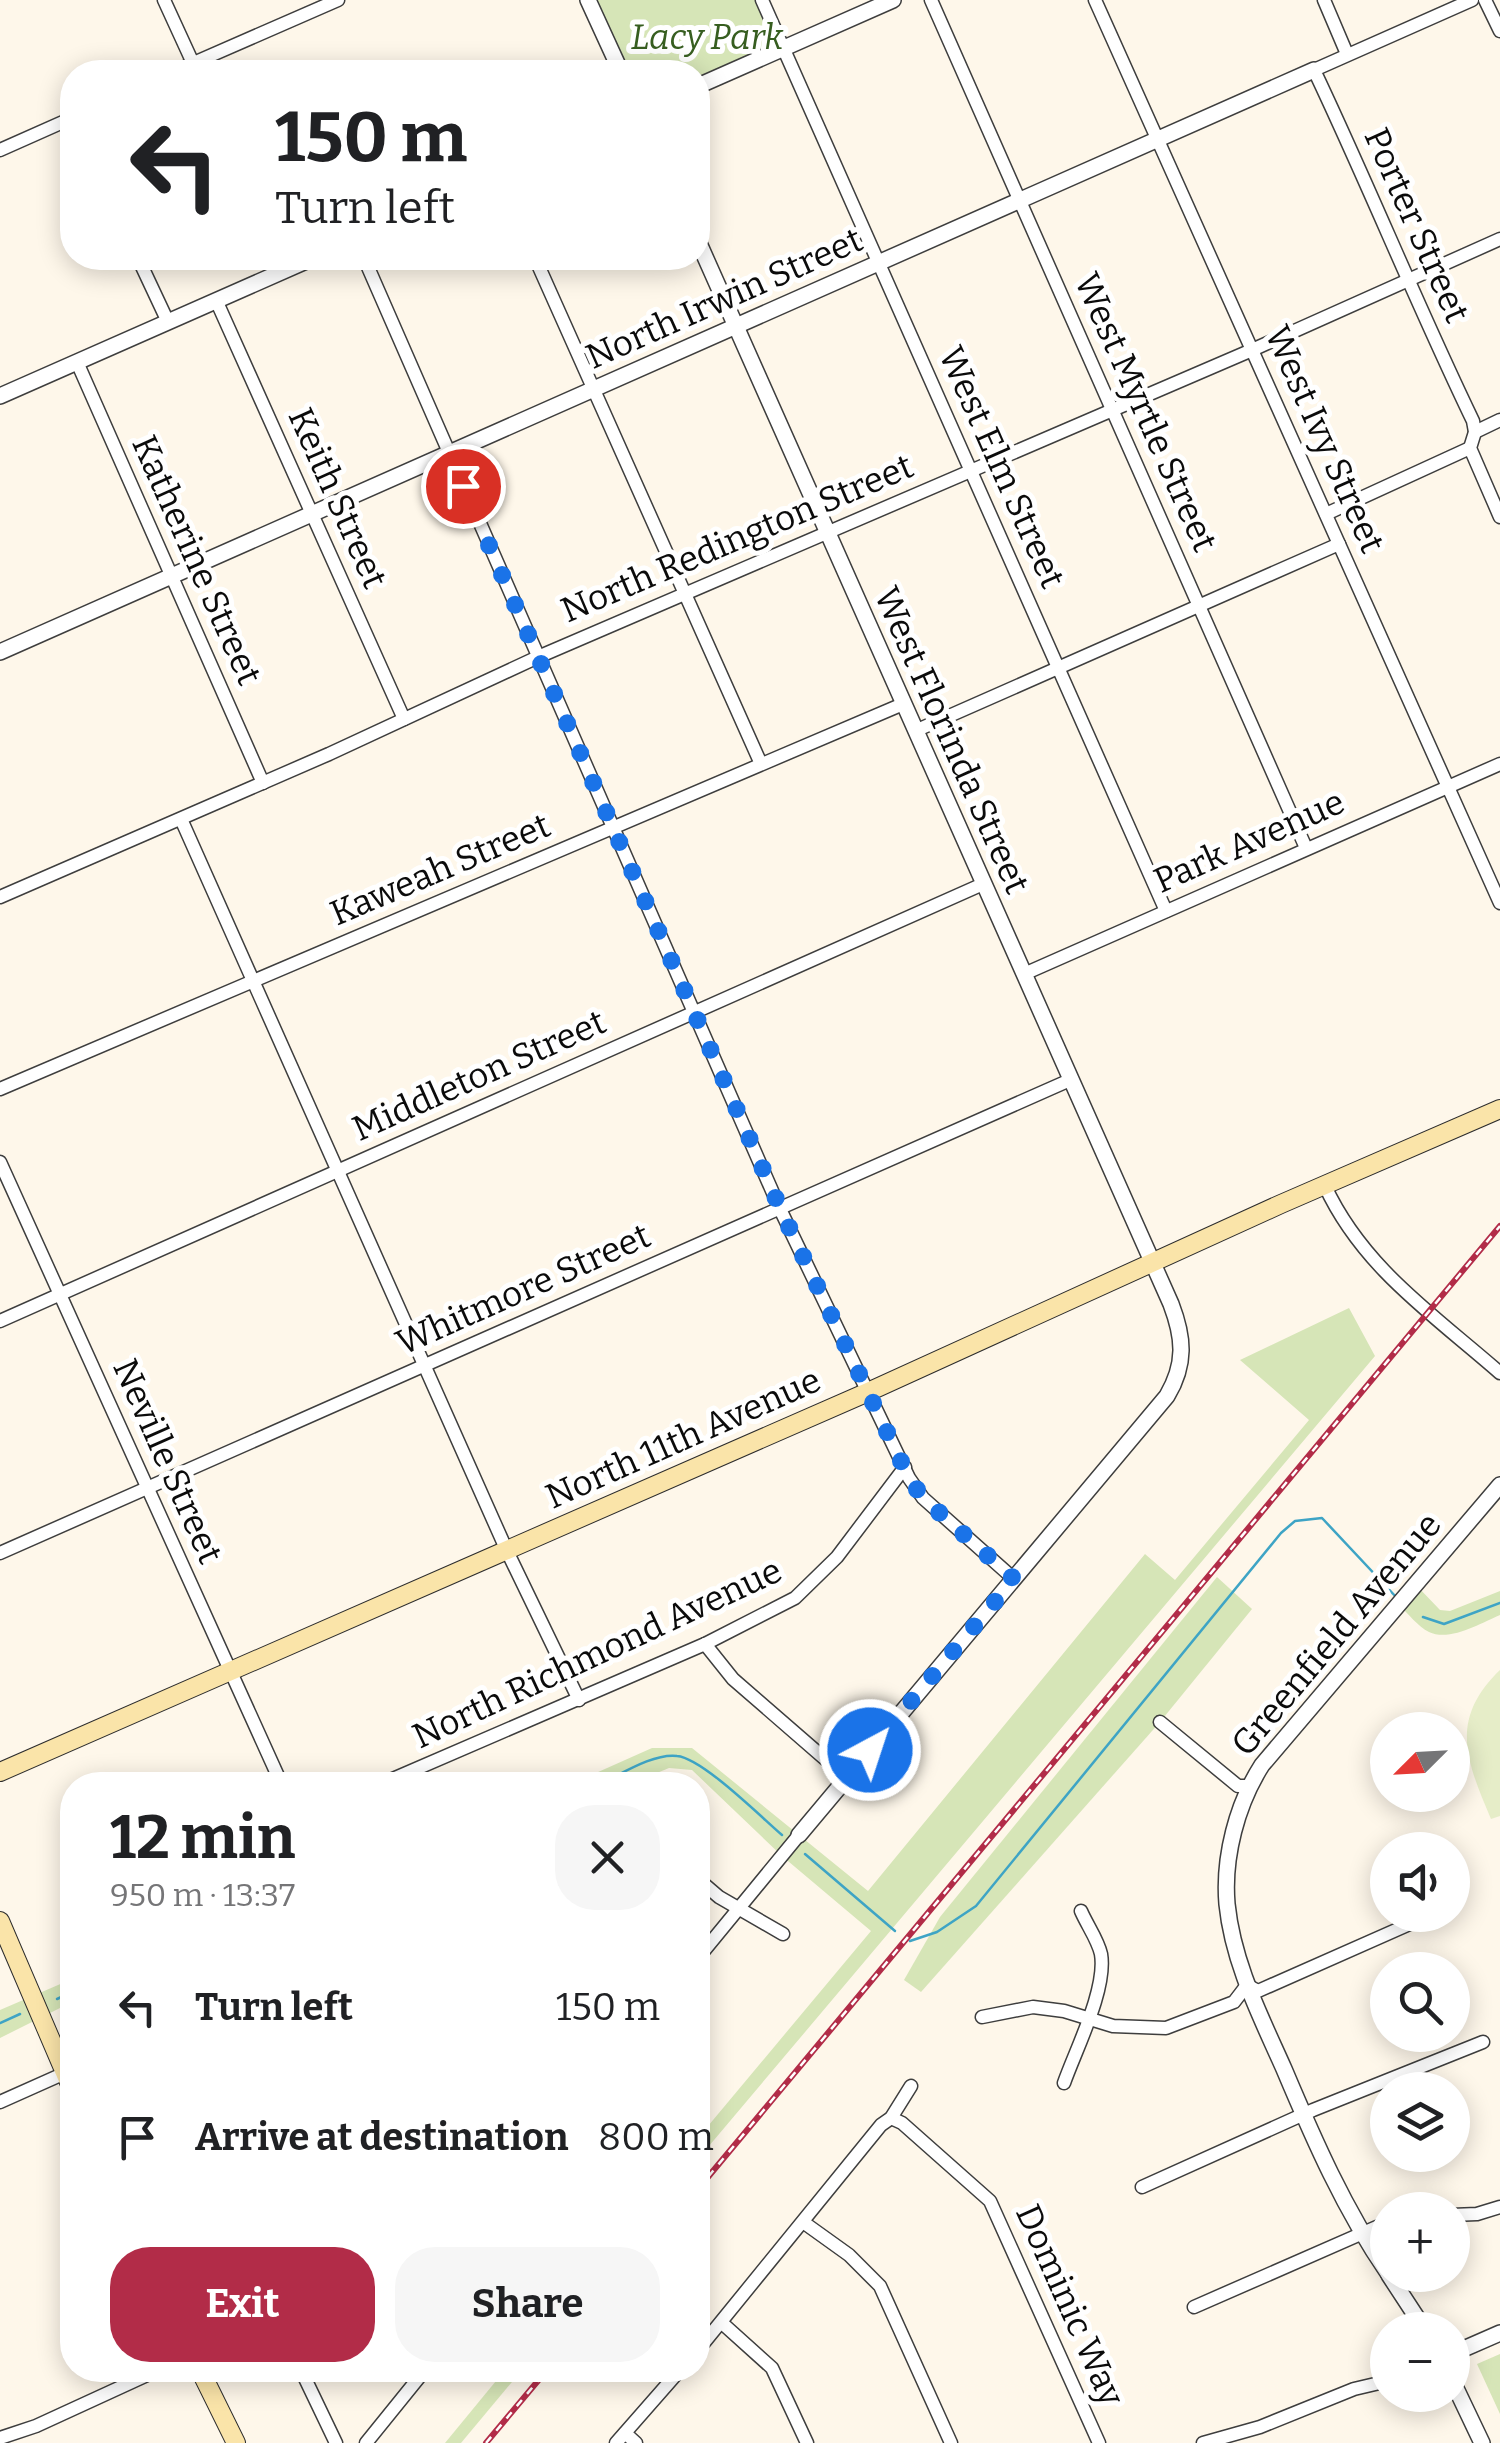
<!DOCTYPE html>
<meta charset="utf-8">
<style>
body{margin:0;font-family:Bitter,serif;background:#f6f6f6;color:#202124;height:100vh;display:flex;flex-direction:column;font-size:38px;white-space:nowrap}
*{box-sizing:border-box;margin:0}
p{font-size:32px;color:#757577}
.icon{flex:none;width:55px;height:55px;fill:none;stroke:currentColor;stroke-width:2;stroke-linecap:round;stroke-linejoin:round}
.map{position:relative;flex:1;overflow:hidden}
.panel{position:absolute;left:60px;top:1772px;width:650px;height:610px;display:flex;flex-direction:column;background:#fff;border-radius:40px;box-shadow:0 5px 25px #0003}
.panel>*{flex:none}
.hud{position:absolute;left:60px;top:60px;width:650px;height:210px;border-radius:40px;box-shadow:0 5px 25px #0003;background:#fff;color:#202124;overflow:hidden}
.needle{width:65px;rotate:246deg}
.controls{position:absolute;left:1370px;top:1712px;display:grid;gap:20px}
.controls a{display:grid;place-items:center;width:100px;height:100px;border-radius:50%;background:#fff;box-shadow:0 5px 25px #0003;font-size:50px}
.pin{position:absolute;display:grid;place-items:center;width:85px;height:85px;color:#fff;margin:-42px;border:5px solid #fff;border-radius:50%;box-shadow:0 2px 10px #0007}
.me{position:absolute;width:110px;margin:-55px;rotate:40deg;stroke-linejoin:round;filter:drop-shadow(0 0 8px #0008)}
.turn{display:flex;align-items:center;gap:35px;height:210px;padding:0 50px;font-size:45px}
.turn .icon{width:130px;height:130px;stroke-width:2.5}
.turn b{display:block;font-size:70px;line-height:85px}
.round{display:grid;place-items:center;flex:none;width:105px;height:105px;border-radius:40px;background:#f6f6f6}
.overview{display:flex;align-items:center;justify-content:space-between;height:170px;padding:0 50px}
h1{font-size:60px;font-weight:700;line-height:75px}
.primary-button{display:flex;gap:20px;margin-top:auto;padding:20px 50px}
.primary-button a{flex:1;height:115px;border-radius:40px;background:#b22c48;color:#fff;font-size:40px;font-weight:700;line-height:115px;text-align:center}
.primary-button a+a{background:#f6f6f6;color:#202124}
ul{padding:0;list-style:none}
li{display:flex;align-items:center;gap:30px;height:130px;padding:0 50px}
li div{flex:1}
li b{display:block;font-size:38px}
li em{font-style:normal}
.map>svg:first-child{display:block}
.green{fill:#d6e5b7}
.pitch{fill:#e6edc8}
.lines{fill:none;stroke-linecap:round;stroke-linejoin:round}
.stream{stroke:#3ea4c5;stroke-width:2.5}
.minor-casing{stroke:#3e3e3e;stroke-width:15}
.tertiary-casing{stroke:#3e3e3e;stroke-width:18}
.secondary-casing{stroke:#2d2d2d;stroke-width:20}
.minor{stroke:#fff;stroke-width:12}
.tertiary{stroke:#fff;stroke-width:15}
.secondary{stroke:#fae4a9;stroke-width:18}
.rail-casing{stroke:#b22c48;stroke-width:6}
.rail{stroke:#fff;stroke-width:2.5;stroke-dasharray:8;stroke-linecap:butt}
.route{stroke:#1a73e8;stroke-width:18;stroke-dasharray:0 32.4}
.labels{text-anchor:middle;stroke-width:10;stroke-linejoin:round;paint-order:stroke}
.park-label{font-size:35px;font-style:italic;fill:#375e20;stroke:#fff}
.street-label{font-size:35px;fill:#0b0b0b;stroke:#fff}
</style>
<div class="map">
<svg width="1500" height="2443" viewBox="0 0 1500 2443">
<rect width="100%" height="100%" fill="#fef7ea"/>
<g class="green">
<polygon points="596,0 762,0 783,48 698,86 698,72 625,72"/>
<polygon points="1349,1308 1375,1356 698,2159 698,2138 871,1931 782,1856 692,1770 669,1768 628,1785 569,1785 652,1748 692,1748 868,1891 1145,1554 1175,1580 1309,1420 1240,1360"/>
<polygon points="1217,1577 1252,1609 1160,1722 921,1992 904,1980 940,1917"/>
<path d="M1416,1585L1440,1610L1450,1611L1500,1591V1615C1481,1623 1450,1642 1429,1632C1418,1627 1408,1613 1399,1605Z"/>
<polygon points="72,1979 72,2002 0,2038 0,2010"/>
<polygon points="1500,2354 1500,2414 1477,2364"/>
<polygon points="505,2370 522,2370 461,2443 445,2443"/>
</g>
<path class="pitch" d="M1500,1670V1816L1491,1819C1467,1762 1448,1720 1500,1670Z"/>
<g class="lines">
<g class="stream">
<polyline points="1423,1617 1444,1624 1500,1603"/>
<path d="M598,1785C620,1775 653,1753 677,1756C702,1758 761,1817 782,1835"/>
<polyline points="805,1854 895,1931"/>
<polyline points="910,1941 937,1932 976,1906 1281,1533 1295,1521 1322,1518 1397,1598"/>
<polyline points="57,1999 72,1992"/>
<polyline points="0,2023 20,2014"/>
</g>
<g class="minor-casing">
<g id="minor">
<polyline points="164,0 197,72"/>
<polyline points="762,0 1166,911"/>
<polyline points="931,0 1306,848"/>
<polyline points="1095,0 1500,903"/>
<polyline points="1324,0 1347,54"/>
<path d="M1472,0L1314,70C1369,186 1417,305 1473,421L1475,432L1470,448L1500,517"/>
<polyline points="1485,0 1500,31"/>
<polyline points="173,72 338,0"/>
<polyline points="0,150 72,118"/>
<polyline points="138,258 168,322"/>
<polyline points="364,258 780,1209 909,1478 923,1498 1014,1579"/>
<polyline points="535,258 761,764"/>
<polyline points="216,300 404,719"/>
<polyline points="77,362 263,783"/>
<polyline points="1475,432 1500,420"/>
<polyline points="1326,514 1470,448"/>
<polyline points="915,731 1339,544"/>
<polyline points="181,819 507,1551 579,1700"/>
<polyline points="0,897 329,754 538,657 1252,350 1500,239"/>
<polyline points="1024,974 1500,764"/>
<polyline points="0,1089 903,704"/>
<polyline points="0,1162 282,1785"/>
<path d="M1325,1186C1363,1268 1434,1315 1500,1373"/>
<polyline points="0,1321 983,884"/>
<polyline points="0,1553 1070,1080"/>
<polyline points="705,1644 733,1679 847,1778"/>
<polyline points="1160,1722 1238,1786 1249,1786"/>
<polyline points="379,1785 705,1644 795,1598 837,1557 905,1467"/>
<polyline points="698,1879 719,1897 783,1934"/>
<polyline points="698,1958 799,1835"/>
<polyline points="982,2017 1033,2007 1064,2011 1113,2026 1166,2028 1234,2002 1247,1985 1258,1991 1430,1915"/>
<path d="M1064,2083C1076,2049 1107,1989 1101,1954C1098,1940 1087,1925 1081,1911"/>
<polyline points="0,2102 65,2073"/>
<polyline points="891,2118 902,2123 990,2201 1099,2443"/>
<polyline points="1142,2187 1313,2110 1483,2042"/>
<polyline points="1452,2215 1477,2214 1500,2207"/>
<polyline points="803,2222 849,2255 880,2286 951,2443"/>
<polyline points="1194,2307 1388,2222"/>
<polyline points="722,2323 772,2368 807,2443"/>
<polyline points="698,2350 881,2125 891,2118 911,2086"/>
<polyline points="301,2370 336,2443"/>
<polyline points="625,2433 636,2443"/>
<polyline points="0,2438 36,2426 158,2370"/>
<polyline points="366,2443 425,2370"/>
<polyline points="616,2443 680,2370"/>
<polyline points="1203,2443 1260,2427 1354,2389 1388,2381"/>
</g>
</g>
<g class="tertiary-casing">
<g id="tertiary">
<polyline points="588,0 621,72"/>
<polyline points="698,86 893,0"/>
<path d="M698,241L1171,1304C1184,1338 1186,1364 1167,1396L799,1835"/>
<polyline points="0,396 313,258"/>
<polyline points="0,652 1314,70"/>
<path d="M1388,2273C1344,2209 1314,2140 1284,2069C1260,2015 1233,1963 1227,1904C1223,1857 1237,1804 1262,1765L1500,1485"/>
<polyline points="1389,2275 1425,2330"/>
<polyline points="1452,2354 1500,2333"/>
<polyline points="1452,2380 1482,2443"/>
</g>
</g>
<g class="secondary-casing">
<g id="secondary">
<polyline points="0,1772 868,1392 1281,1204 1500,1109"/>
<polyline points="0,1921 72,2089"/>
<polyline points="200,2370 236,2443"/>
</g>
</g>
<use href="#minor" class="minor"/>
<use href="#tertiary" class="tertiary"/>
<use href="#secondary" class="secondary"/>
<g class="rail-casing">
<g id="rail">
<polyline points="698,2189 1500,1226"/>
<polyline points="486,2443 547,2370"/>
</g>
</g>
<use href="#rail" class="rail"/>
</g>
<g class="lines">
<polyline class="route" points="463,486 780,1208 909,1478 923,1498 1014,1579 870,1750"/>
</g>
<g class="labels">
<g class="park-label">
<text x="707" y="49">Lacy Park</text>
</g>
<g class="street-label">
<text transform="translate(1417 225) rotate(66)" y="12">Porter Street</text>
<text transform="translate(724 298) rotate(-24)" y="12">North Irwin Street</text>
<text transform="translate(1146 412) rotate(66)" y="12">West Myrtle Street</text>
<text transform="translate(1325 439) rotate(66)" y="12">West Ivy Street</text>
<text transform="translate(1002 467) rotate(66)" y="12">West Elm Street</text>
<text transform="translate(338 498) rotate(66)" y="12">Keith Street</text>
<text transform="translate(737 538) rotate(-23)" y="12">North Redington Street</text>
<text transform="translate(197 560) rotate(66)" y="12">Katherine Street</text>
<text transform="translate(952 740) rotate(66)" y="12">West Florinda Street</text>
<text transform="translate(1249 841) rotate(-24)" y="12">Park Avenue</text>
<text transform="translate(440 869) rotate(-23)" y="12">Kaweah Street</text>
<text transform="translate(479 1075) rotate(-24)" y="12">Middleton Street</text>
<text transform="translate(523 1289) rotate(-24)" y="12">Whitmore Street</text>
<text transform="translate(683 1438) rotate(-24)" y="12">North 11th Avenue</text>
<text transform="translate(168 1461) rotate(66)" y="12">Neville Street</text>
<text transform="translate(1336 1634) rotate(-50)" y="12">Greenfield Avenue</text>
<text transform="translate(597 1653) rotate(-25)" y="12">North Richmond Avenue</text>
<text transform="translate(1070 2305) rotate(66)" y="12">Dominic Way</text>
</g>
</g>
</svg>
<div class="controls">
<a><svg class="needle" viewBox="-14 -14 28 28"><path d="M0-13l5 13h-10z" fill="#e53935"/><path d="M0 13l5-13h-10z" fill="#757577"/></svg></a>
<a><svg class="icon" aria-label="sound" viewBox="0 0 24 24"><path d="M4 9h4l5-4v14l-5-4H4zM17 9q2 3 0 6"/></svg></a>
<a><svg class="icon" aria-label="search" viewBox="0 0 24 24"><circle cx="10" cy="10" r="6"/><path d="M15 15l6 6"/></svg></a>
<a><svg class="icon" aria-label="layers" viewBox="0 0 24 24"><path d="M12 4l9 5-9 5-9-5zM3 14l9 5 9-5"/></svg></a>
<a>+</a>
<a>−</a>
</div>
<div class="pin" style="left:463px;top:486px;background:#d93025"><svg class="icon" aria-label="arrive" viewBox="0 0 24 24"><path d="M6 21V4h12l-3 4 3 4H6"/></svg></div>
<svg class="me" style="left:870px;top:1750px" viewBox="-20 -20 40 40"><circle r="17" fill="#1a73e8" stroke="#fff" stroke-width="3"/><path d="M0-11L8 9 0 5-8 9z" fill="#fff"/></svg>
<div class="hud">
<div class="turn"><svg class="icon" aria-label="left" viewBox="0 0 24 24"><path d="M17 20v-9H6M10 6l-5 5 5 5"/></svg><div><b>150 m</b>Turn left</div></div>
</div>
<section class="panel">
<div class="overview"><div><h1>12 min</h1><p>950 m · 13:37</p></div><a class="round"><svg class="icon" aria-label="close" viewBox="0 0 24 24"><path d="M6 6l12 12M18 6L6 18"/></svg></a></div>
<ul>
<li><svg class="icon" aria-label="left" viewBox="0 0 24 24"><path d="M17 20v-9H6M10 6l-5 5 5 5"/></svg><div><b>Turn left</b></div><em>150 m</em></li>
<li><svg class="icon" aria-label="arrive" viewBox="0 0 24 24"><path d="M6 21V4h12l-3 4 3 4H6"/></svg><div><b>Arrive at destination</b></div><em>800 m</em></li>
</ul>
<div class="primary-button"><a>Exit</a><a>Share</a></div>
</section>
</div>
